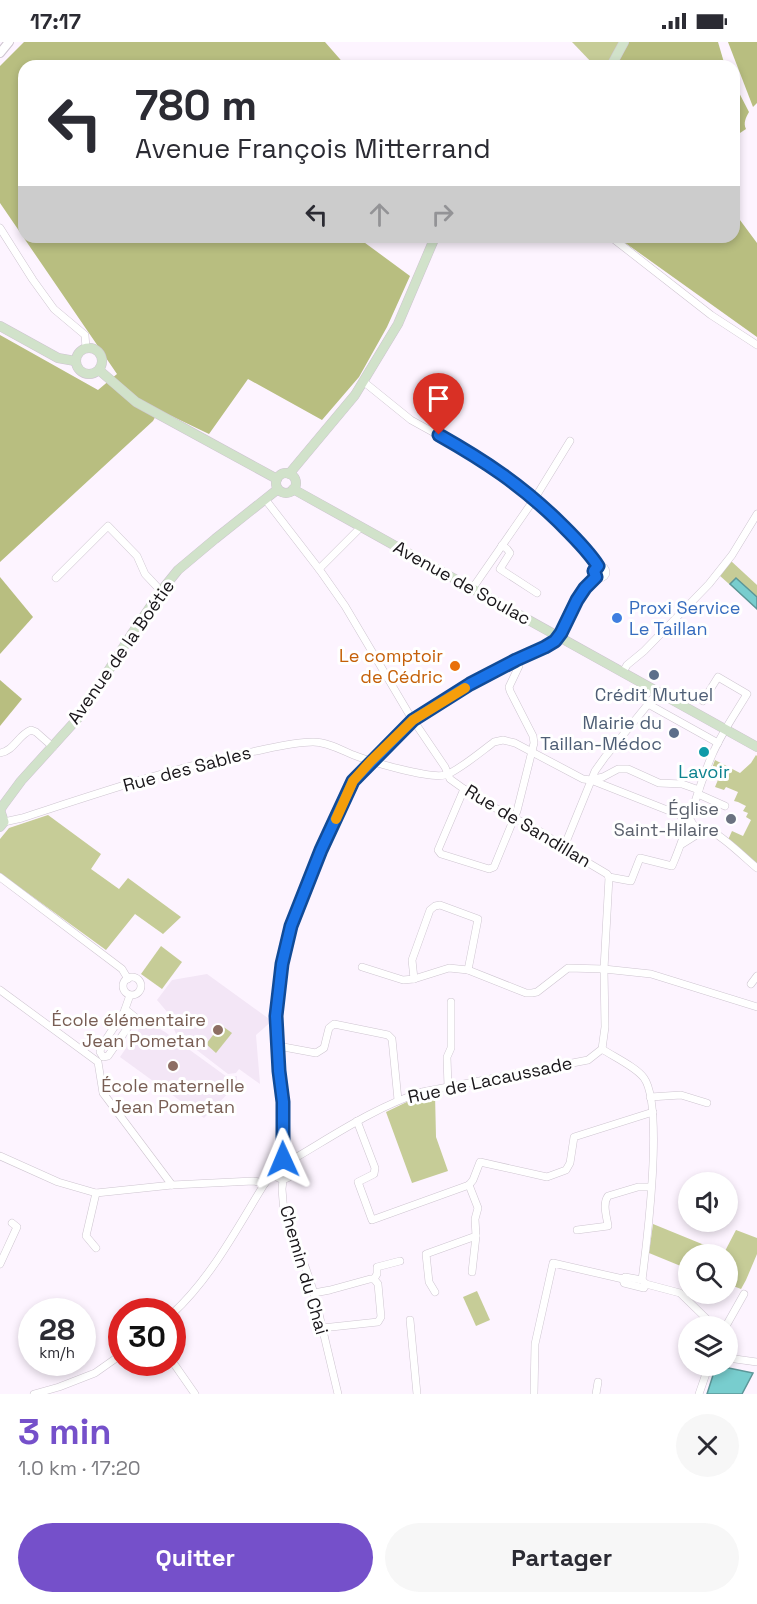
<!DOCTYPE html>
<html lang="fr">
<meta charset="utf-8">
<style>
body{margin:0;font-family:"Space Grotesk",sans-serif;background:#f7f7f7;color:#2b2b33;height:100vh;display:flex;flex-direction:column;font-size:22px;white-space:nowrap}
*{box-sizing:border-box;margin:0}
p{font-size:20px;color:#7c7c81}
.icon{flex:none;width:33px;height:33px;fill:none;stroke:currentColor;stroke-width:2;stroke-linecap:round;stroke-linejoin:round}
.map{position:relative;height:1352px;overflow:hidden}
.details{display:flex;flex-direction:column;background:#fff;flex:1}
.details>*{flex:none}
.hud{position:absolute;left:18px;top:18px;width:722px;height:183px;border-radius:18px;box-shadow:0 3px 9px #0003;background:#fff;color:#2b2b33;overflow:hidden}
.tools{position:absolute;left:678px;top:1130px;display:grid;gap:12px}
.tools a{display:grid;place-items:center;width:60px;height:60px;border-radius:50%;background:#fff;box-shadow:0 3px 9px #0003;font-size:30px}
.speed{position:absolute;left:18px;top:1256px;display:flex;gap:12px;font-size:30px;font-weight:700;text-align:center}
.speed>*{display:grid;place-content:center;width:78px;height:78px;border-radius:50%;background:#fff;box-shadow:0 3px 9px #0003;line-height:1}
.speed small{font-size:15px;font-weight:400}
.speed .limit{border:9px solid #d22;background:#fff;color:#111}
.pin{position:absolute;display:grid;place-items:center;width:51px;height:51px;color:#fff;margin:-62px -26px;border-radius:50% 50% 50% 0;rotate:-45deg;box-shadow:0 0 6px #0007}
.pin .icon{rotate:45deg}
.me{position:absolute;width:66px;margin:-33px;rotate:359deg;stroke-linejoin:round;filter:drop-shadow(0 0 4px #0008)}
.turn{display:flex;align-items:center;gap:21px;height:126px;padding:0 18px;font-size:27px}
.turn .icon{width:78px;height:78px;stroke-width:2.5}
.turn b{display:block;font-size:42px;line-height:51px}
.lanes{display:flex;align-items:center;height:57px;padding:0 18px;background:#0003;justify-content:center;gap:30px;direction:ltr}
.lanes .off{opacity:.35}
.round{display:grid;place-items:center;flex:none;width:63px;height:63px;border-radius:32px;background:#f7f7f7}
.headline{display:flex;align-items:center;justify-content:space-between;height:102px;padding:0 18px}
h1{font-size:36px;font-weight:700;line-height:45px;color:#7550ca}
.cta{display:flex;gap:12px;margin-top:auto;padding:12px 18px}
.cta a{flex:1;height:69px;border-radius:36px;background:#7550ca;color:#fff;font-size:24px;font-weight:700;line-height:69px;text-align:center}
.cta a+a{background:#f7f7f7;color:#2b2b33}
.status{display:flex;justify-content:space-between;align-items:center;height:42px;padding:0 30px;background:#fff;direction:ltr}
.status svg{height:16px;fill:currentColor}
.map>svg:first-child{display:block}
.built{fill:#f3e6f6}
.green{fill:#c6cc97}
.forest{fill:#b8be80}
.water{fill:#78cdce;stroke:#5c9698;stroke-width:1.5}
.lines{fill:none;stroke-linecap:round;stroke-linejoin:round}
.minor-casing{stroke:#cec5d0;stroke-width:8}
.tertiary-casing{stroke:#cec5d0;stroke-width:10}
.secondary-casing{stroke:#cec5d0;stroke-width:10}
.minor{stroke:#fff;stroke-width:7}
.tertiary{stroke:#fff;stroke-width:8}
.secondary{stroke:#d1e2ca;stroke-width:9}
.route-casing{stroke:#114b97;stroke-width:15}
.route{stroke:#1a73e8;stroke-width:10}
.slow{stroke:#f59e0b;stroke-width:10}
.shop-dot{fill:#3f7fe0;stroke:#fff;stroke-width:2}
.food-dot{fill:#e8710a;stroke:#fff;stroke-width:2}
.service-dot{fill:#5c6f8a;stroke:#fff;stroke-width:2}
.culture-dot{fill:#0f9aa8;stroke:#fff;stroke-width:2}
.worship-dot{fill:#6b7280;stroke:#fff;stroke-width:2}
.education-dot{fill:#8d6e63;stroke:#fff;stroke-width:2}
.labels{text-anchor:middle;stroke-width:6;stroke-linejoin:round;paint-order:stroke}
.street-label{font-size:18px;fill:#19161a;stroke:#fff}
.shop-label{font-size:18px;fill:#366cbe;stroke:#fff;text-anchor:start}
.food-label{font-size:18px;fill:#c56008;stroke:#fff;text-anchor:end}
.service-label{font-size:18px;fill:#4e5e75;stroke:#fff}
.culture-label{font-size:18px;fill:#0d838f;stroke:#fff}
.worship-label{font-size:18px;fill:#5b616d;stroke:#fff;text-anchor:end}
.education-label{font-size:18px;fill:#785e54;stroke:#fff;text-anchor:end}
</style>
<div class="status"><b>17:17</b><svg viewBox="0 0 49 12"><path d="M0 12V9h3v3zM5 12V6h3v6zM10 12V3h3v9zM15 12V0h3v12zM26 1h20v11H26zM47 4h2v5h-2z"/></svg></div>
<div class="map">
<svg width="757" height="1352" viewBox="0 0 757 1352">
<rect width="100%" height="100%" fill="#fdf4ff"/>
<g class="built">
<polygon points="207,932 272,979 256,993 260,1042 239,1027 236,1031 228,1032 176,992 174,987 174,978 157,958 172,938"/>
<polygon points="145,978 165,990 227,1035 237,1034 237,1042 204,1076 120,1015"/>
</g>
<g class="green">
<polygon points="572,0 621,0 609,24 595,24"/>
<polygon points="731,519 757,543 757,567 719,533"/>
<polygon points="756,713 757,714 757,824 728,798 732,789 743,794 751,778 746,775 748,771 743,769 746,764 738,760 734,759 738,750 726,745 724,748 715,745 720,733 711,729 715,718 740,731 751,721"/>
<polygon points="48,773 101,812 91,827 119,847 128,836 181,875 163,892 135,872 106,908 0,831 0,797 9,786"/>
<polygon points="161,904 182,920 162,947 141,932"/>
<polygon points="221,983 232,991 216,1011 206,1002"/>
<polygon points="435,1052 436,1095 448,1129 412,1141 386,1070 413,1057"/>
<polygon points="653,1182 724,1211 736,1188 757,1196 757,1212 746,1238 741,1247 728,1242 728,1212 688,1212 688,1227 649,1211"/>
<polygon points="477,1249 490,1278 476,1284 463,1255"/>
</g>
<g class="forest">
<polygon points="24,0 325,0 346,24 24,24 24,195 357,195 410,234 387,285 359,335 322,378 248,337 209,392 159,368 153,379 0,520 0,293 98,348 117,332 0,161 0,24"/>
<polygon points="629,0 718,0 725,24 616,24"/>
<polygon points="728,0 757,0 757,61 753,65"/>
<path d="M734,41L749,70C746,75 743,81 746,87L734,95Z"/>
<polygon points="734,170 757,201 757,295 617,195 734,195"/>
<polygon points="0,535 33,575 0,612"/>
<polygon points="0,638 22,657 0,684"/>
</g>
<g class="water">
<polygon points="736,536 757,555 757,567 730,542"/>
<polygon points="719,1324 753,1331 742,1352 707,1352 715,1327"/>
</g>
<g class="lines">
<g class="minor-casing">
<g id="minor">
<polyline points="0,186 33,238 54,267 85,293 86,306"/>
<polyline points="611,195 711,273 757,303"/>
<polyline points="364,340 411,378 476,414 524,447 587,507 598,524"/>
<polyline points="265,457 319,527 345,564 409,672 445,725 450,737 478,757 543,791 570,810 607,832 609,835"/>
<polyline points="502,503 507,507 510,511 500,527 537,551"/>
<circle cx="600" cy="530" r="6"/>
<polyline points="319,527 361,485"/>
<polyline points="56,536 108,484 137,514 145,532 161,549"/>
<polyline points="472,547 535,456 570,399"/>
<polyline points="623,630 627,623 644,609 709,542 732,513 757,472"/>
<polyline points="648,662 718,701"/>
<path d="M0,711C14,709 18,693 31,688L36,690L53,705"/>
<polyline points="591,738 603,735 618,727 628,727 659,741 682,742 699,748"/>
<polyline points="464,747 438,808 441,812 489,827 494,825 517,769 534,701 533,694 510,649 509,645 519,624 516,618"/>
<polyline points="698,752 725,764"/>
<path d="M4,780L22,776C96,752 169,727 246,711C268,707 291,700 313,700C328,700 343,709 356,714C372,720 430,737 445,733C457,730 483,708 494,700L503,698L515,701L583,737L591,738L690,777C700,796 703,785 716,792C729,800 745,816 757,826"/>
<polyline points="682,802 701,790"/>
<polyline points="564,805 595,729 605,715 658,650"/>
<polyline points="0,835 122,927 128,937"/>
<path d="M609,835L631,839L640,816L672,824C688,788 696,750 712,713C721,692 735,672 747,652L718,635L703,659"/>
<polyline points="362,925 403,938 414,937 449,926 468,928 526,951 532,951 537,950 568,926 604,927 651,932 757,965"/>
<circle cx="132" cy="944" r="9"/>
<polyline points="414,937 412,918 430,868 435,864 440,863 478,877 468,928"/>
<polyline points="751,942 757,934"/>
<polyline points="0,948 98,1020 103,1051 172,1143"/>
<polyline points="125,967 135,975 108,1014 103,1015 100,1010 101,1005 124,970 130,953"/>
<polyline points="278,1004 316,1011 324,1006 329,986 334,982 388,993 392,997 398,1058"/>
<path d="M602,1007C614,1015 636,1025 644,1036C664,1064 647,1200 642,1238"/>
<polyline points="448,1045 447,1015 451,1006 451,960"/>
<polyline points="650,1055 681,1053 707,1061"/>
<polyline points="357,1079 375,1126 374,1132 358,1140 372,1178 469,1143"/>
<polyline points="0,1114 58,1140 96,1151 172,1143 253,1139 265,1141"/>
<circle cx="283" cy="1127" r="10"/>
<polyline points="283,1117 283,1060 276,974 282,922 291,884 321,808 353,739 371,719 413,678 470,642 516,618 545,605 555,599 561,591 577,558 585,546 596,535"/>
<path d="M290,1119C333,1094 375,1065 422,1050L588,1018L602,1007L605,985L604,927L609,835"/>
<polyline points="283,1138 282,1147 284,1171 306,1227 314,1251 338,1352"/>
<polyline points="469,1143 473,1138 480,1120 547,1135 566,1128 570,1121 574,1095 653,1070"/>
<path d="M577,1188L608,1184C607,1175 602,1162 608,1154L638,1145H651"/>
<polyline points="96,1206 86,1194 96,1151"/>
<polyline points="0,1222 17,1185 12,1181"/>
<polyline points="472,1230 476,1194"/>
<polyline points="374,1237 377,1232 377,1225 400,1219"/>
<polyline points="623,1237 624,1241 644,1246 646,1242"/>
<polyline points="435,1250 429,1240 426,1212 476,1194 475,1177 478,1166 469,1143"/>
<polyline points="314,1251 330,1248 370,1237 374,1237 378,1242 381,1275 378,1280 322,1286"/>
<path d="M172,1272C212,1235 237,1186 265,1141L274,1132"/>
<polyline points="410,1278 417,1352"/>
<polyline points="726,1284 744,1252"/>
<polyline points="728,1316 757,1320"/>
<polyline points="172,1319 195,1352"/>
<polyline points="34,1352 59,1345 95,1331 122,1312"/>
<polyline points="534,1352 535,1302 553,1221 623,1237 625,1235 642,1238 646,1242 680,1251 714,1284"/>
<polyline points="596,1352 598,1340"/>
<polyline points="699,1352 709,1323"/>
</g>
</g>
<g class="tertiary-casing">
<polyline id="tertiary" points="0,11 9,0"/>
</g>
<g class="secondary-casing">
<g id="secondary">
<polyline points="611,24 624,0"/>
<polyline points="0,284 58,316 75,319"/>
<circle cx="89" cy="319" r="13"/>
<polyline points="99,328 136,360 277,437"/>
<circle cx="286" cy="441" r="10"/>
<polyline points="289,432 355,353 398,282 435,195"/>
<polyline points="293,447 757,705"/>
<polyline points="0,768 4,762 21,739 79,675 133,590 161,549 178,528 215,497 278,447"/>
<polyline points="0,785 4,780 0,768"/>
</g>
</g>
<use href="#minor" class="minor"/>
<use href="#tertiary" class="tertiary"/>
<use href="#secondary" class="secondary"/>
</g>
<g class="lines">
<g class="route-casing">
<path id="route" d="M283,1117V1060L279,1029L276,974L282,922L291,884L321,808L353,739L413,678L470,642L516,618L545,605L555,599L561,591L577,558L585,546L596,535L594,529L598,524C587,507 573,494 558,479C521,443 485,419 439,393"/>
</g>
<use href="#route" class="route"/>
<polyline class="slow" points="336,777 353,739 371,719 413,678 465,646"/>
</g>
<circle class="shop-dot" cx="617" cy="576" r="6"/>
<circle class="food-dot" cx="455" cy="624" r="6"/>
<g class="service-dot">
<circle cx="654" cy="633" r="6"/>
<circle cx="674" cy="691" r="6"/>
</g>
<circle class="culture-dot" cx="704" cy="710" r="6"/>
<circle class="worship-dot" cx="731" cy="777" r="6"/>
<g class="education-dot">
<circle cx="218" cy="988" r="6"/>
<circle cx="173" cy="1024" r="6"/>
</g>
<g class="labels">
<g class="street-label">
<text transform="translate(462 541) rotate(29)" y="6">Avenue de Soulac</text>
<text transform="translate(121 610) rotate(-55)" y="6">Avenue de la Boétie</text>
<text transform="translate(187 727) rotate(-15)" y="6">Rue des Sables</text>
<text transform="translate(528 784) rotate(31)" y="6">Rue de Sandillan</text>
<text transform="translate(490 1038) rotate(-12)" y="6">Rue de Lacaussade</text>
<text transform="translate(304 1228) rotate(74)" y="6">Chemin du Chai</text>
</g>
<g class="shop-label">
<text x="629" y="572">Proxi Service<tspan x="629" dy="21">Le Taillan</tspan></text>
</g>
<g class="food-label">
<text x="443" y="620">Le comptoir<tspan x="443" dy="21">de Cédric</tspan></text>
</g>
<g class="service-label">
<text x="654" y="659">Crédit Mutuel</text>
<text x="662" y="687" text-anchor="end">Mairie du<tspan x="662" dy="21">Taillan-Médoc</tspan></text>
</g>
<g class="culture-label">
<text x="704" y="736">Lavoir</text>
</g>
<g class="worship-label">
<text x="719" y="773">Église<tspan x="719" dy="21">Saint-Hilaire</tspan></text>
</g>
<g class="education-label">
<text x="206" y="984">École élémentaire<tspan x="206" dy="21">Jean Pometan</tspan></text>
<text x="173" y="1050" text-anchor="middle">École maternelle<tspan x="173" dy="21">Jean Pometan</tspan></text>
</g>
</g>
</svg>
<div class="tools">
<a><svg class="icon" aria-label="sound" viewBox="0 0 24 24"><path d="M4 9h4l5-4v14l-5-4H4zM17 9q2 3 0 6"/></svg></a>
<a><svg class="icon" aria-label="search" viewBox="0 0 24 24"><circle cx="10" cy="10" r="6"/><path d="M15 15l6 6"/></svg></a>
<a><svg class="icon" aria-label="layers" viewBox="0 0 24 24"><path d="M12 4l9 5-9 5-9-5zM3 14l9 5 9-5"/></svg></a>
</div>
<div class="speed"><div>28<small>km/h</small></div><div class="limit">30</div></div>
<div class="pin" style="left:439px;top:393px;background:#d93025"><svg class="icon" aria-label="arrive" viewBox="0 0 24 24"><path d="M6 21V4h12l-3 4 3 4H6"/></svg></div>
<svg class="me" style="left:283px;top:1117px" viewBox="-20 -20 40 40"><path d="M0-17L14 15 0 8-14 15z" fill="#1a73e8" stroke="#fff" stroke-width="4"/></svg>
<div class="hud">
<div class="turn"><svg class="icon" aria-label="left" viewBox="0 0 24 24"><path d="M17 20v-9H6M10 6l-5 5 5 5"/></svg><div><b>780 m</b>Avenue François Mitterrand</div></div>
<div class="lanes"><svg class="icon" aria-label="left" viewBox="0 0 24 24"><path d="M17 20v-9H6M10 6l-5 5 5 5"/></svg><svg class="icon off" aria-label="ahead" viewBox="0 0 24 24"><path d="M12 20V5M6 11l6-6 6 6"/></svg><svg class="icon off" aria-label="right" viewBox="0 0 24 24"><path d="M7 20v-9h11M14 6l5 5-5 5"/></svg></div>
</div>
</div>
<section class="details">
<div class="headline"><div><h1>3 min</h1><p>1.0 km · 17:20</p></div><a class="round"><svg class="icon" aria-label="close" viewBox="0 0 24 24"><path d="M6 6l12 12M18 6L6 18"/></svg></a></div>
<div class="cta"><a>Quitter</a><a>Partager</a></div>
</section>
